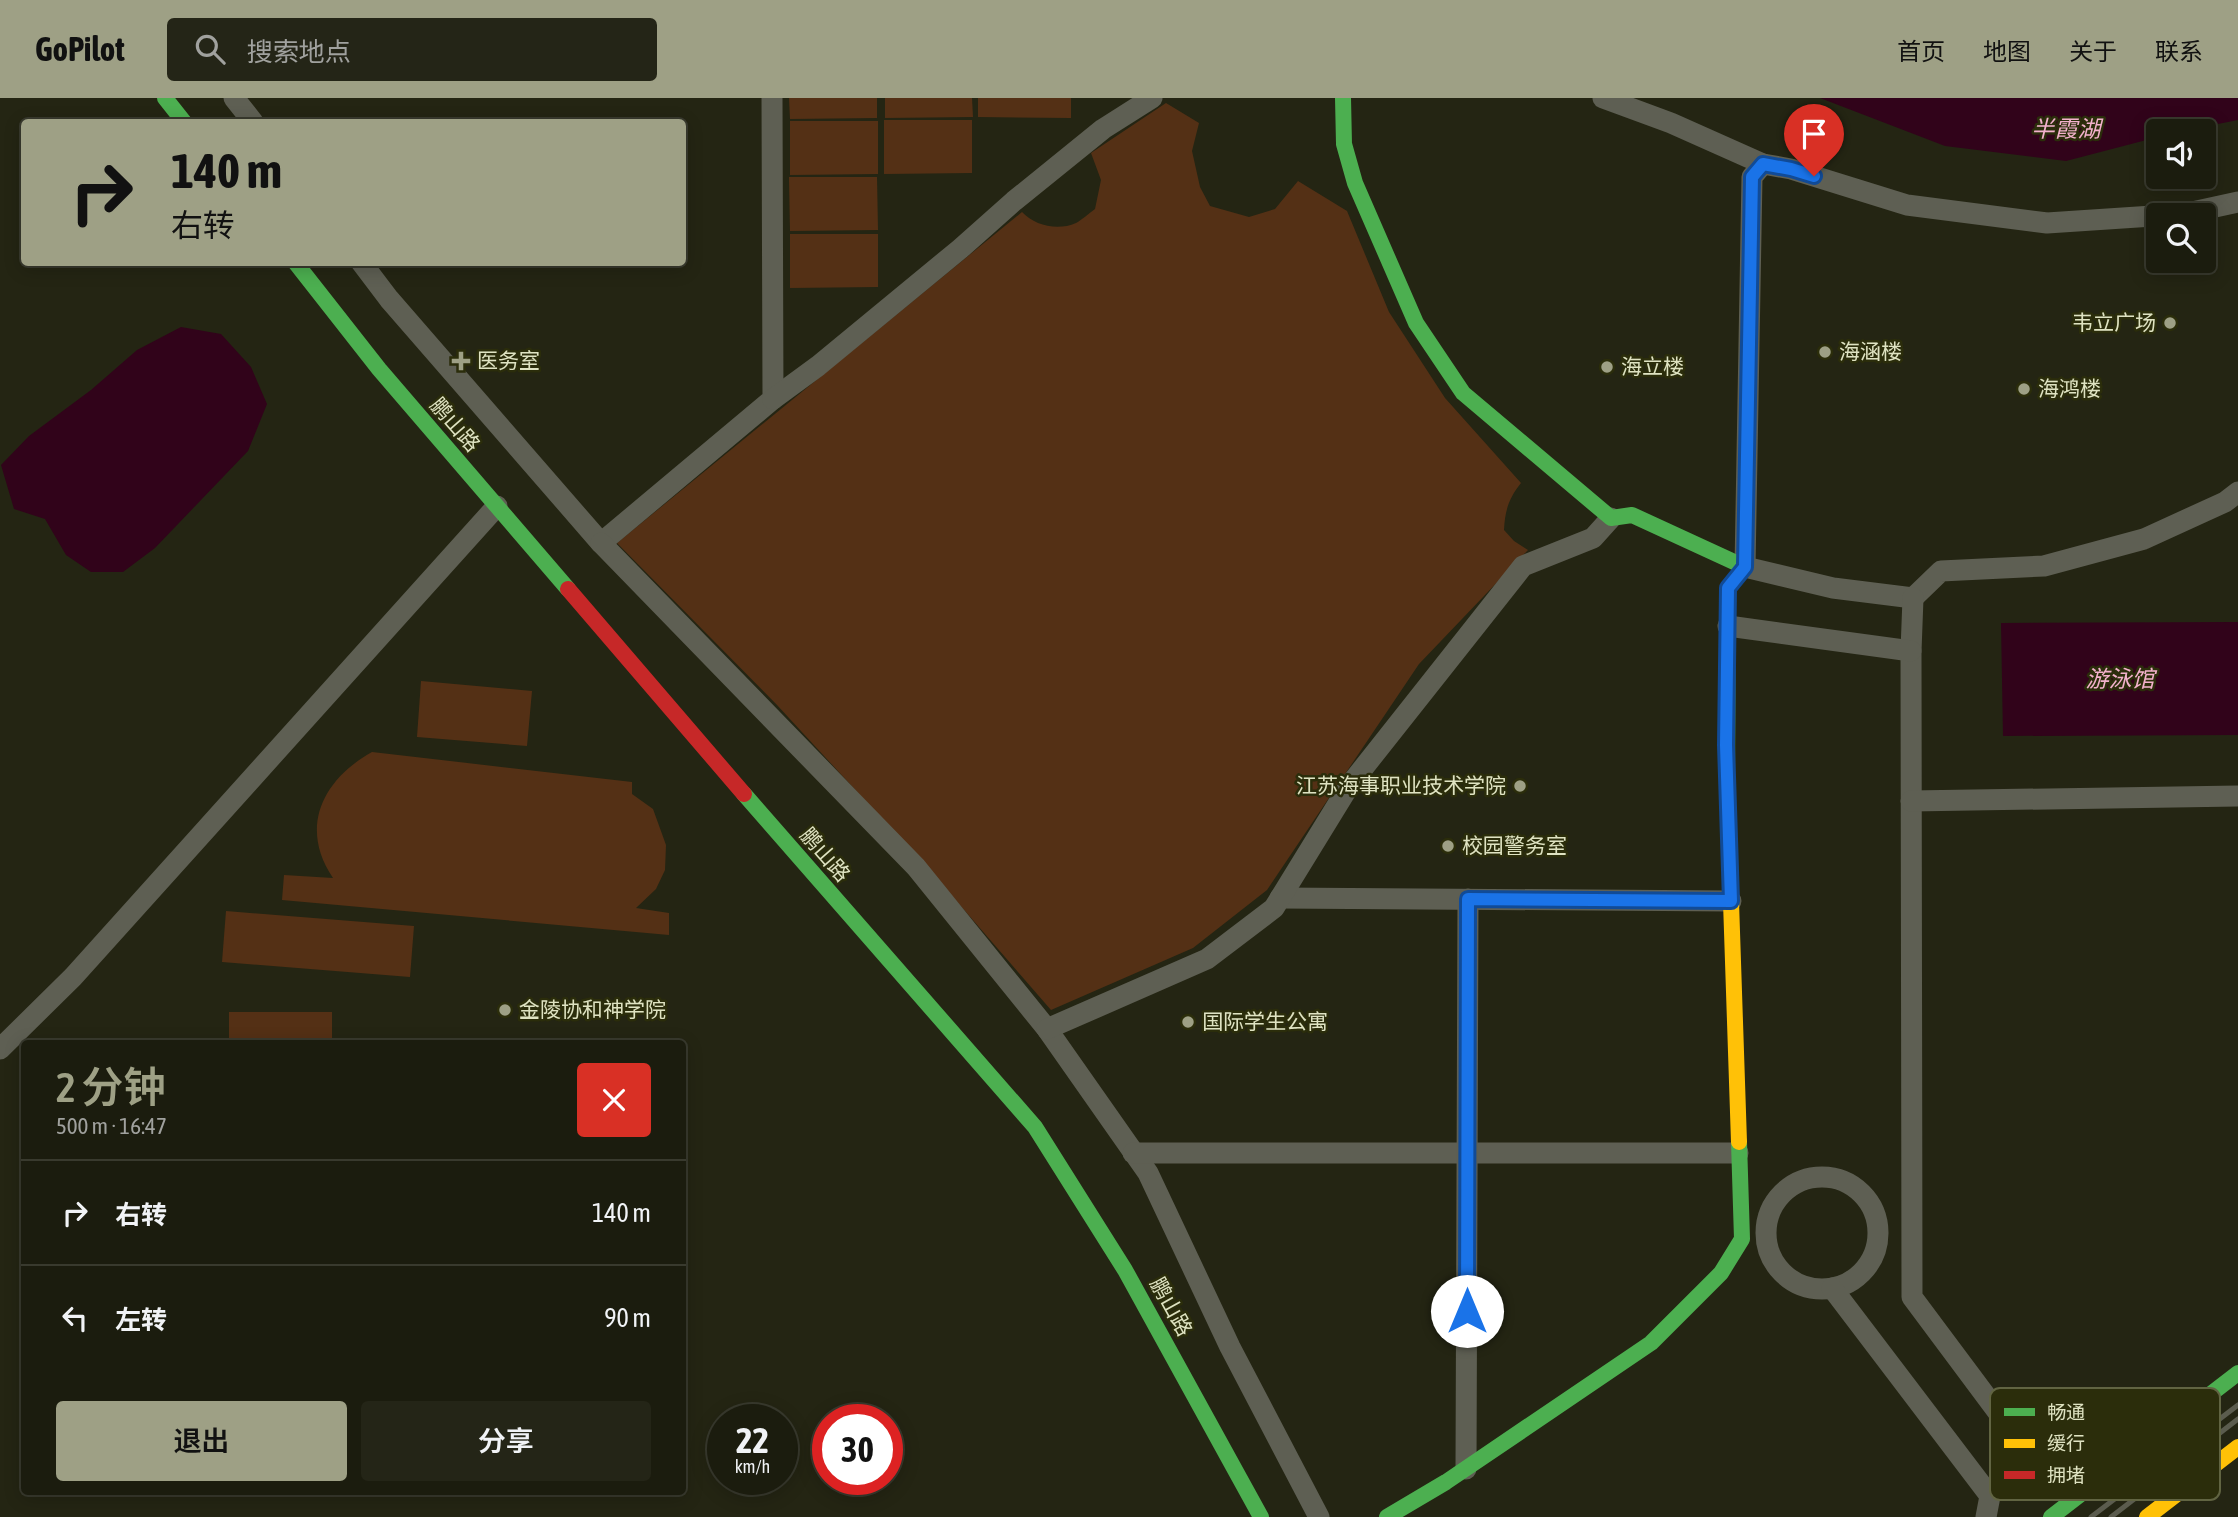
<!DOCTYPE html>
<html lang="zh">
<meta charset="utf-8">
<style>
body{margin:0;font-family:"Asap Condensed","Noto Sans SC",sans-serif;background:#242517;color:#f1f3f6;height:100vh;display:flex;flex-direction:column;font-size:26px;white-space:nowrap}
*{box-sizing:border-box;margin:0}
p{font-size:23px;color:#a0a19e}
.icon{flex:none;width:38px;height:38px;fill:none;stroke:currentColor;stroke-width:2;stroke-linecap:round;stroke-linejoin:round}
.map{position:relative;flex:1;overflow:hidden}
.drawer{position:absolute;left:21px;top:942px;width:665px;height:455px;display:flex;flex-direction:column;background:#1b1c0e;border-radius:7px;box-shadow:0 4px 18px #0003,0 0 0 2px #393a2e}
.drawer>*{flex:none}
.banner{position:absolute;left:21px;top:21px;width:665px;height:147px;border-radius:7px;box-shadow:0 4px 18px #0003,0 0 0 2px #393a2e;background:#9ea085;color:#111;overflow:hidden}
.buttons{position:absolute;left:2146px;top:21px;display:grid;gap:14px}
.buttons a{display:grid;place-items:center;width:70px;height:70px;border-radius:7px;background:#1b1c0e;box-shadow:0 4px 18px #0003,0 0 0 2px #393a2e;font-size:35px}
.speed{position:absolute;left:707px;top:1306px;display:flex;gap:14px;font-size:35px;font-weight:700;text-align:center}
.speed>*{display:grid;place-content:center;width:91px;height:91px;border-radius:50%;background:#1b1c0e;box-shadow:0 4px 18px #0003,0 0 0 2px #393a2e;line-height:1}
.speed small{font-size:18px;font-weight:400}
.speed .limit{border:10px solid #d22;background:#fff;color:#111}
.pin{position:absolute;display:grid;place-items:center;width:60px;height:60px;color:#fff;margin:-72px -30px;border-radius:50% 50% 50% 0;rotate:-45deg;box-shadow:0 0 7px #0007}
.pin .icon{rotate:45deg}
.me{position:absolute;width:77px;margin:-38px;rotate:0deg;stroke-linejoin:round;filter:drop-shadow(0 0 5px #0008)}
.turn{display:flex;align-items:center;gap:24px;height:147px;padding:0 35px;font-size:32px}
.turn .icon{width:91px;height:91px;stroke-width:2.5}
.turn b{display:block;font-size:49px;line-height:60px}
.round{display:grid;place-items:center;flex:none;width:74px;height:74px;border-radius:7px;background:#242517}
.head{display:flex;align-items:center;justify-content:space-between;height:119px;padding:0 35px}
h1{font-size:42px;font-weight:600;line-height:52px;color:#9ea085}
.action{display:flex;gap:14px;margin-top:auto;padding:14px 35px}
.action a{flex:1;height:80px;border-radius:7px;background:#9ea085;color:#111;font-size:28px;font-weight:600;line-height:80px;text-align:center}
.action a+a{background:#242517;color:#f1f3f6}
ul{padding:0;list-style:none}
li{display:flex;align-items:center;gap:21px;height:105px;padding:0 35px;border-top:2px solid #393a2e}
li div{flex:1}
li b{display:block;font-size:26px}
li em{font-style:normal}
header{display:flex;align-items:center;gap:42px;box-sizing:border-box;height:98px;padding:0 35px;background:#9ea085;color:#111}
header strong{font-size:33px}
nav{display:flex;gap:38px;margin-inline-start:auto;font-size:24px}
.search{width:490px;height:63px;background:#242517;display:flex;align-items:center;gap:18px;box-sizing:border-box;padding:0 24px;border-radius:7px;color:#a0a19e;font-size:26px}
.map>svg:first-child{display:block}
.green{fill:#543015}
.water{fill:#31031a}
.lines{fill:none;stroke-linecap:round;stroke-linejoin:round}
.street{stroke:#5e5f53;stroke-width:21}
.fast{stroke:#4caf50;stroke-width:16}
.slow{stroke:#ffc107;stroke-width:16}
.jam{stroke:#c62828;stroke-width:16}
.rail{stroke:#5b5c4e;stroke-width:5}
.route-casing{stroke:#114b97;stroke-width:18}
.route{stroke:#1a73e8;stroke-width:12}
.poi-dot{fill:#9ea085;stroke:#2b2d0b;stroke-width:2.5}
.labels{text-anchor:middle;stroke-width:5;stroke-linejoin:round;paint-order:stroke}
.poi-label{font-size:21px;fill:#dfe3c2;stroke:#2b2d0b;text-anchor:start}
.street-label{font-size:21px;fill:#dfe3c2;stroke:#2b2d0b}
.water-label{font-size:23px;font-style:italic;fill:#f3b1cc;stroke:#2b2d0b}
.key{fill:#2b2d0b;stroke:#616442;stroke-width:2}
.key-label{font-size:19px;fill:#dfe3c2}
</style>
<header>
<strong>GoPilot</strong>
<div class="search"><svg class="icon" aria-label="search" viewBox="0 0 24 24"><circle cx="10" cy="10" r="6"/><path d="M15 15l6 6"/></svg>搜索地点</div>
<nav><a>首页</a><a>地图</a><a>关于</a><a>联系</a></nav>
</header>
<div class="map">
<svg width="2238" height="1419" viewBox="0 0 2238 1419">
<rect width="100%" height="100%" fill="#242513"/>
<g class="green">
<polygon points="789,0 877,0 877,20 790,21"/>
<polygon points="885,0 972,0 973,19 885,20"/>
<polygon points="978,0 1071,0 1071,20 978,19"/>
<path d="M1166,5L1199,25L1192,53L1200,89L1210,108L1249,119L1275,111L1298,83L1347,113L1389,214L1445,300L1521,385C1509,400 1505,412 1504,432L1514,443L1528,452L1419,566L1267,792L1193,850L1051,912L933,776L777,607L617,445L1022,114C1035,128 1058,133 1076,125C1082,122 1089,115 1095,111L1101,82L1091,55Z"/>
<polygon points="884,22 972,22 972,75 884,76"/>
<polygon points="790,23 878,23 878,76 790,77"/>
<polygon points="789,79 877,79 878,132 790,133"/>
<polygon points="790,136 878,136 878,189 790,190"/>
<polygon points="421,583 532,593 527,648 417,639"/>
<path d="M372,654L632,684V696L653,711L666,747L665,772L656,791L636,810L669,815V837L282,802L284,777L333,780C299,730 322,682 372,654Z"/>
<polygon points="226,813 414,828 410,879 222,864"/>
<rect x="229" y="914" width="103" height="31"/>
</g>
<g class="water">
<polygon points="1820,0 2238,0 2238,22 2183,33 2158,33 2158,39 2066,63 1945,48"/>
<polygon points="181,229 221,236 251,269 267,306 248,353 155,450 123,474 91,474 66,457 45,421 14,411 1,367 29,338 91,292 137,252"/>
<polygon points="2238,524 2238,637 2003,638 2001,525"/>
</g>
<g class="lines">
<g class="street">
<polyline points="234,0 253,24"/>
<polyline points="1603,0 1671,25 1763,66 1791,71 1907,107 2047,125 2183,116 2238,104"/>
<polyline points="1763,66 1752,79 1745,469 1833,490 1913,500 1941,473 2044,468 2144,441 2225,404 2238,394"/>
<polyline points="361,164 389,201 601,445 773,301 772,0"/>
<polyline points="773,301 818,268 960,151 1014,103 1103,31 1152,0"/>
<polyline points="601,445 916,769 1047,931 1148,1075 1230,1249 1319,1419"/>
<polyline points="1913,500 1911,553 1912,1199 2032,1360 2118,1368"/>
<polyline points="1728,528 1911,553"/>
<polyline points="1911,703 2238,698"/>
<polyline points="1280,800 1731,803"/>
<polyline points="1047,931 1207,861 1274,810 1349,688 1523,468 1593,440 1611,420"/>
<polyline points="0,951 73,879 497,408"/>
<polyline points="1133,1055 1738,1055"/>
<circle cx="1822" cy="1135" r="56"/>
<polyline points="1832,1190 1990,1398 1986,1419"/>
<polyline points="1466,1371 1468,801"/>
</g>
<g class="fast">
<polyline points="165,0 184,24"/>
<polyline points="1343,0 1344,46 1355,85 1416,225 1463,295 1611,420 1632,417 1745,469 1728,490 1727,683"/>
<polyline points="295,164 379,271 568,491"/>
<polyline points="744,696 1035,1029 1125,1172 1261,1419"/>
<polyline points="1387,1419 1446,1384 1651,1245 1721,1175 1742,1141 1739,1044"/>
<polyline points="2051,1419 2238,1275"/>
</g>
<g class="slow">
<polyline points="1727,683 1739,1044"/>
<polyline points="2147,1419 2238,1349"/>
</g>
<polyline class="jam" points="568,491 744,696"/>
<g class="rail">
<polyline points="2091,1419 2238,1307"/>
<polyline points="2111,1419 2238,1321"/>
</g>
</g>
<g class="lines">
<g class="route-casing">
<polyline id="route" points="1467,1213 1468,801 1731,803 1726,647 1728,490 1745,469 1752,79 1763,66 1791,71 1814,78"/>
</g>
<use href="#route" class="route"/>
</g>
<g class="poi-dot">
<circle cx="2170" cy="225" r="7"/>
<circle cx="1825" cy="254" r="7"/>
<path d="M457.5 252.5h7v7h7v7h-7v7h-7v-7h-7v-7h7z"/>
<circle cx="1607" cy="269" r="7"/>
<circle cx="2024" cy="291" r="7"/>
<circle cx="1520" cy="688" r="7"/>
<circle cx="1448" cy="748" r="7"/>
<circle cx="505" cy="912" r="7"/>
<circle cx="1188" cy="924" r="7"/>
</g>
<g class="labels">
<g class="poi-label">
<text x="2156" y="232" text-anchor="end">韦立广场</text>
<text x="1839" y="261">海涵楼</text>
<text x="477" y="270">医务室</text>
<text x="1621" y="276">海立楼</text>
<text x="2038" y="298">海鸿楼</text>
<text x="1506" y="695" text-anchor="end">江苏海事职业技术学院</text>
<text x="1462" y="755">校园警务室</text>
<text x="519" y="919">金陵协和神学院</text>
<text x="1202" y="931">国际学生公寓</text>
</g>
<g class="street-label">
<text transform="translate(455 327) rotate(49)" y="7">鹏山路</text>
<text transform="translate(825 757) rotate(49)" y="7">鹏山路</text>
<text transform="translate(1171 1209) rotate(61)" y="7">鹏山路</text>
</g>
<g class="water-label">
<text x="2066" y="39">半霞湖</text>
<text x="2120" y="589">游泳馆</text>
</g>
</g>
<rect x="1990" y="1290" width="230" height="112" rx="10" class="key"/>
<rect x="2004" y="1310" width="31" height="8" fill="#4caf50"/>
<rect x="2004" y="1341" width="31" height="9" fill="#ffc107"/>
<rect x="2004" y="1373" width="31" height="8" fill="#c62828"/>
<g class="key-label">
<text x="2047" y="1321">畅通</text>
<text x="2047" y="1352">缓行</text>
<text x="2047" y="1384">拥堵</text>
</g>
</svg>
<div class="buttons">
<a><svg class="icon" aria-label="sound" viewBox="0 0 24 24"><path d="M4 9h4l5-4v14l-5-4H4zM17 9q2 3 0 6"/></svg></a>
<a><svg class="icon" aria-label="search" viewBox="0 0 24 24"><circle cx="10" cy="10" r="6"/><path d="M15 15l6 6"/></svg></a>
</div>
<div class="speed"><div>22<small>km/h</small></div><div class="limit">30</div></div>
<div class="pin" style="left:1814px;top:78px;background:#d93025"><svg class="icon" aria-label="arrive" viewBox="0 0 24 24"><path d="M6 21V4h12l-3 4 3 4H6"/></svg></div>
<svg class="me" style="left:1467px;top:1213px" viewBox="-20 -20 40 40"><circle r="19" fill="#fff"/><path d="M0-13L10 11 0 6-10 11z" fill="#1a73e8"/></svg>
<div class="banner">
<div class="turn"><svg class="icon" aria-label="right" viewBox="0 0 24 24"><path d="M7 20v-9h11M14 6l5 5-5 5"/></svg><div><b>140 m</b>右转</div></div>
</div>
<section class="drawer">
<div class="head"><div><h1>2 分钟</h1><p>500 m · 16:47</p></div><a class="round" style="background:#d93025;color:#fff"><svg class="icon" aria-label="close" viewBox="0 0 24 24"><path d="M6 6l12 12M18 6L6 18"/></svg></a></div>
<ul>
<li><svg class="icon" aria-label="right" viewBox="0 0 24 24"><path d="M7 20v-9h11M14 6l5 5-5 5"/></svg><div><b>右转</b></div><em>140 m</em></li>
<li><svg class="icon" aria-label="left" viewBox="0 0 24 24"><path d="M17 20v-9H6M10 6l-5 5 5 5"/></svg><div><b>左转</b></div><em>90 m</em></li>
</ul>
<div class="action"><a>退出</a><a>分享</a></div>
</section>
</div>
